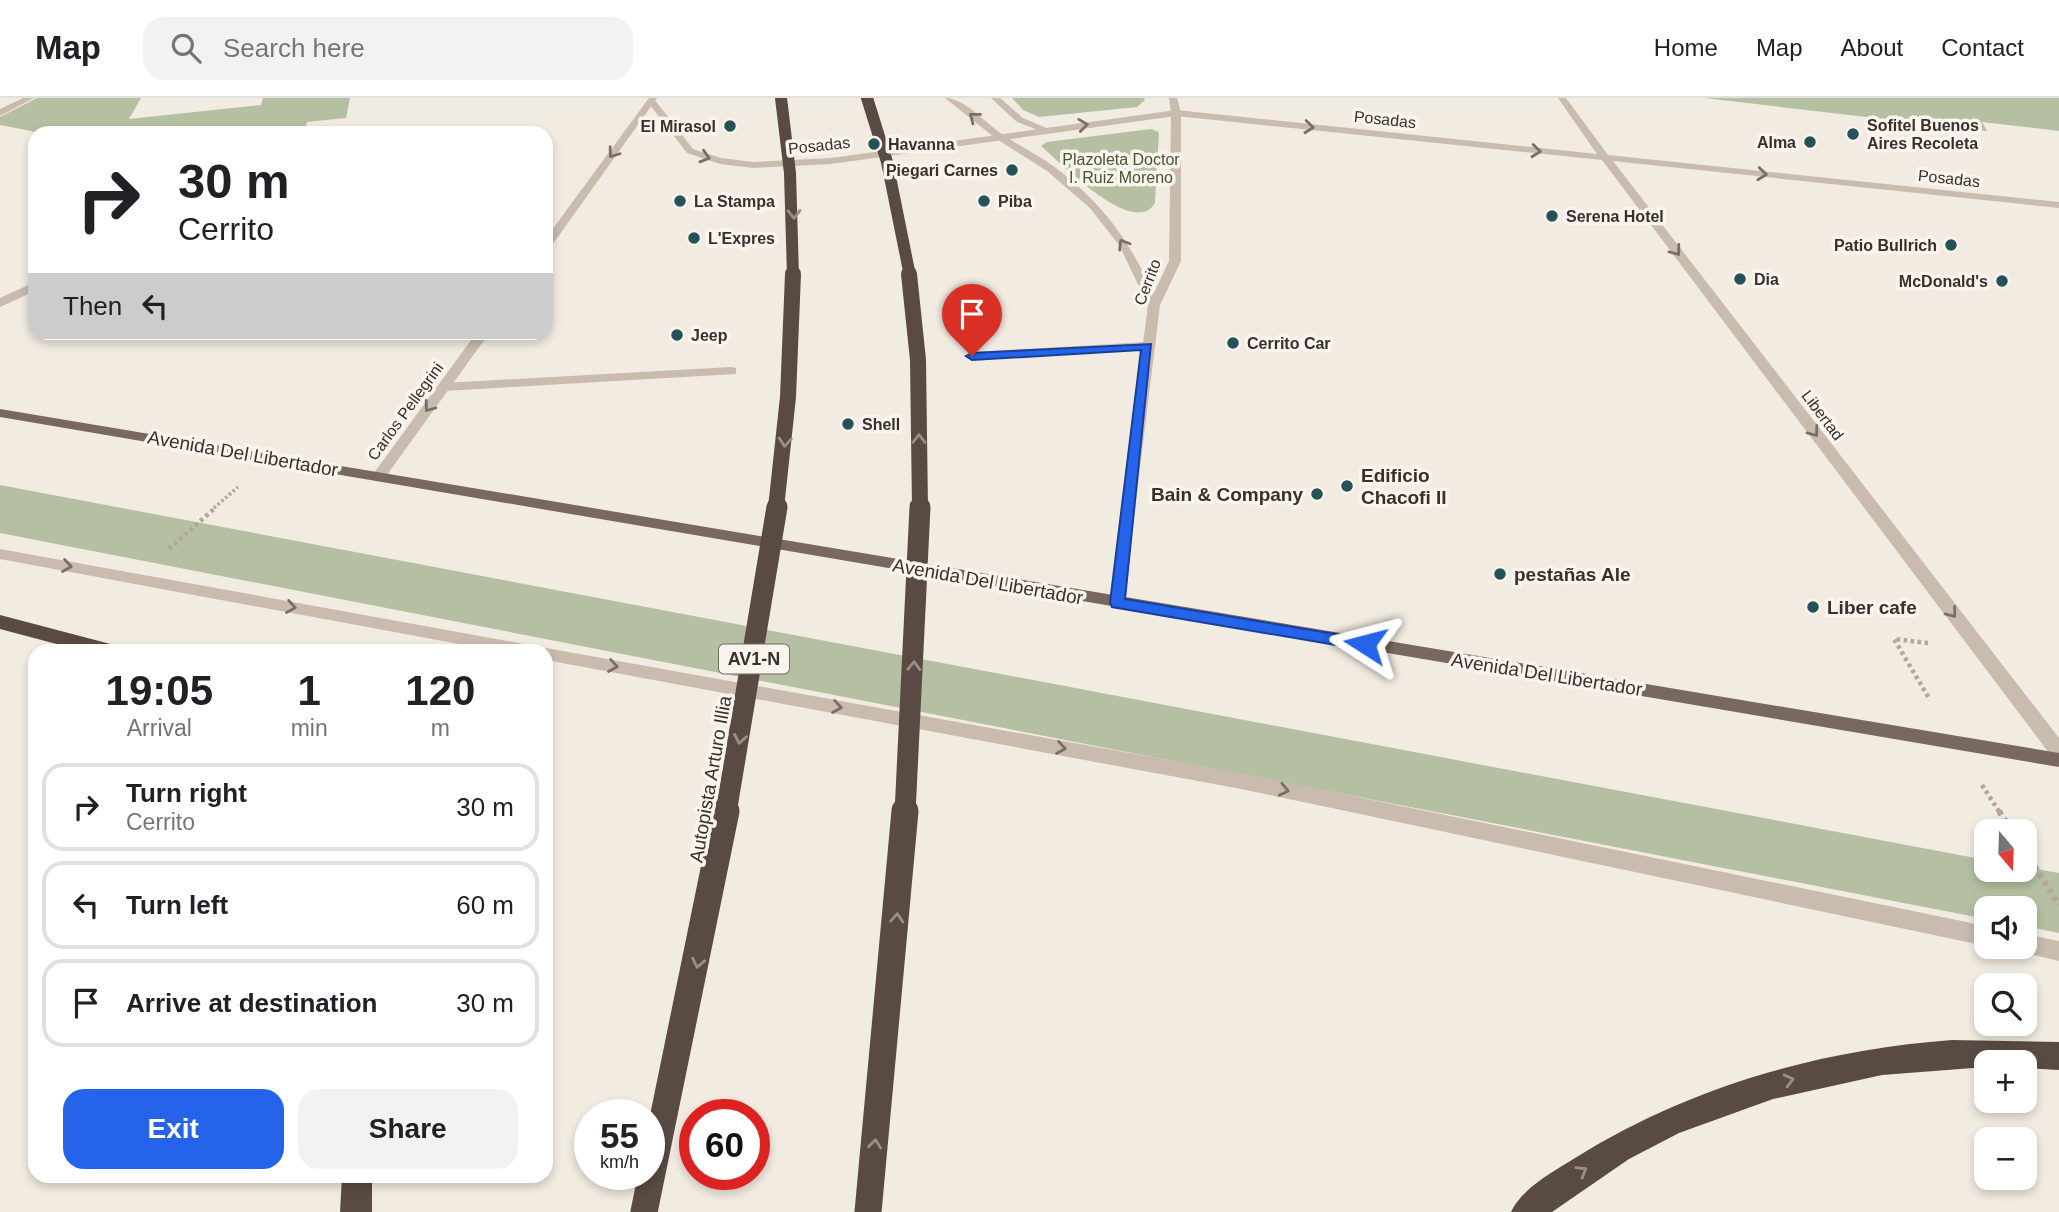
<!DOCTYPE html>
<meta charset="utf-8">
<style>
body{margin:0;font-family:Arial,sans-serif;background:#f2f2f2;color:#202124;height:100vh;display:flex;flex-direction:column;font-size:26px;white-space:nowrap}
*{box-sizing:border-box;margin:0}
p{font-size:23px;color:#757577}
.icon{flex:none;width:38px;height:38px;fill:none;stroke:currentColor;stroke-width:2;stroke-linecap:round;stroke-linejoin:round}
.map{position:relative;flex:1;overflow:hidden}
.panel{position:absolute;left:28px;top:546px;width:525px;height:539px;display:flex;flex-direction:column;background:#fff;border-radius:21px;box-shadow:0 4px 10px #0003}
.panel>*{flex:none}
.top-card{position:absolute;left:28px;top:28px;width:525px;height:214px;border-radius:21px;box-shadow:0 4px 10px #0003;background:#fff;color:#202124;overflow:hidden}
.needle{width:46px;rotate:161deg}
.controls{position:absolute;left:1974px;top:721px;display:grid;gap:14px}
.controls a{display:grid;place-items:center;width:63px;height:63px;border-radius:14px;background:#fff;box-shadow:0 4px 10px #0003;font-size:35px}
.speed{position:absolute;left:574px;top:1001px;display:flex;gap:14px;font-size:35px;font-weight:700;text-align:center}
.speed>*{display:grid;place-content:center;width:91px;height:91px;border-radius:50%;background:#fff;box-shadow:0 4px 10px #0003;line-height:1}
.speed small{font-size:18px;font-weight:400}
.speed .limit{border:10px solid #d22;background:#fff;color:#111}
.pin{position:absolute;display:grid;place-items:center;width:60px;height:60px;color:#fff;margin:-72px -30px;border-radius:50% 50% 50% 0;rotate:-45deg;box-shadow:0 0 7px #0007}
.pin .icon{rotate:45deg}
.me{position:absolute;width:77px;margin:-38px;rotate:279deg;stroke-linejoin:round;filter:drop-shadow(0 0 5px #0008)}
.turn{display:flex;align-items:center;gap:24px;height:147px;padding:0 35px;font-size:32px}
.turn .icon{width:91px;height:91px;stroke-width:2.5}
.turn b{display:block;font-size:49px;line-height:60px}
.then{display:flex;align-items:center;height:66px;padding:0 35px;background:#0003;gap:14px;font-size:26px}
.eta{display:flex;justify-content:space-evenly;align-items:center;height:119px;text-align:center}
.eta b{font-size:42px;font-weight:700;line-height:49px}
.cta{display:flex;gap:14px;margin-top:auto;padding:14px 35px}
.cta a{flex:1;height:80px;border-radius:21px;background:#2563eb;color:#fff;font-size:28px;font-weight:700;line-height:80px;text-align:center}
.cta a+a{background:#f2f2f2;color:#202124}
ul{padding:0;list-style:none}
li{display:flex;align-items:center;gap:21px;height:88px;margin:0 14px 10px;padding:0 21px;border:4px solid #e0e0e0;border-radius:21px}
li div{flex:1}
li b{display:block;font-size:26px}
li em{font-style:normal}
header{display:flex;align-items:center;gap:42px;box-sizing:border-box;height:98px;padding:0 35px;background:#fff;border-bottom:2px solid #e0e0e0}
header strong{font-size:33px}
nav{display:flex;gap:38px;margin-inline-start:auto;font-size:24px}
.search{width:490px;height:63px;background:#f2f2f2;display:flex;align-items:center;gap:18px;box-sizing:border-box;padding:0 24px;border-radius:21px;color:#757577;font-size:26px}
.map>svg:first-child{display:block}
.green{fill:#b5c0a2}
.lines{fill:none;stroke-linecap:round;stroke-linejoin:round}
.path-far2{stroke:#b5a598;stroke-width:3.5;stroke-dasharray:2.5 2.5;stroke-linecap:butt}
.path-far1{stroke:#b5a598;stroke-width:4.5;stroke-dasharray:3.5 3.5;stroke-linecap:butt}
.path{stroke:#b5a598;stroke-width:6;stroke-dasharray:4.5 4.5;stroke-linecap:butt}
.service{fill:#c9bbae;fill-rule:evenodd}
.minor{fill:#c9bbae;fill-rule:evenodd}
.tertiary{fill:#c9bbae;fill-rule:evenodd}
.primary{fill:#79685e;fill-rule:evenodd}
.motorway{fill:#594b43;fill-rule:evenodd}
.motorway-bridge-far3{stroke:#594b43;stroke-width:12}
.motorway-bridge-far2{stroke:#594b43;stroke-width:16}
.motorway-bridge-far1{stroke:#594b43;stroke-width:21}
.motorway-bridge{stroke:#594b43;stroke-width:27}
.oneway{stroke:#7a6f66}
.oneway2{stroke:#998f87}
.route{fill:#2563eb;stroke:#184099;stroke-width:2}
.poi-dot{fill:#245257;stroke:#f9f4ee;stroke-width:2.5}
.labels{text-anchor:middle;stroke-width:7;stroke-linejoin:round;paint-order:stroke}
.far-street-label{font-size:16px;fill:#39302c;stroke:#f9f4ee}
.far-poi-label{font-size:16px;font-weight:bold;fill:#39302c;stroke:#f9f4ee;text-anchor:start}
.far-park-label{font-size:16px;fill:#475531;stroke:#f9f4ee}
.shield{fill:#f9f4ee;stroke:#736b66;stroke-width:2}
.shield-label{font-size:18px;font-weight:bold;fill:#39302c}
.street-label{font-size:19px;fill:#39302c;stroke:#f9f4ee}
.poi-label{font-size:19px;font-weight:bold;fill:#39302c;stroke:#f9f4ee;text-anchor:start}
</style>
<header>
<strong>Map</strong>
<div class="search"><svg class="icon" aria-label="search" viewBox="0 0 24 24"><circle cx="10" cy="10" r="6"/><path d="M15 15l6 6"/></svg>Search here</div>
<nav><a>Home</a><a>Map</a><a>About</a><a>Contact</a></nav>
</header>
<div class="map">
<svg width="2059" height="1114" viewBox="0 0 2059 1114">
<rect width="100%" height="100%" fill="#f2ebe1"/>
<g class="green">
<polygon points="37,0 141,0 129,21 261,7 263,0 350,0 346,20 307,24 303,35 41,35 0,27 0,19"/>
<polygon points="1012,0 1144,0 1145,2 1137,9 1039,19 1023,12"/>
<polygon points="1704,0 2059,0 2059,33 1982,24 1987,33"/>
<path d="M1151,31L1159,34L1155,105C1134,141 1060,64 1041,48L1047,44Z"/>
<polygon points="0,387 1986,762 1986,772 2025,772 2025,769 2059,775 2059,835 2025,828 2025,810 1986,810 1986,821 0,435"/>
</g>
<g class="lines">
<polyline class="path-far2" points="214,410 238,389"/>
<g class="path-far1">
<polyline points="169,451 216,409"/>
<polyline points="1928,545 1894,541 1930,602"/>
<polyline points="1982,687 2000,715"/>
</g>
<g class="path">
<polyline points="1999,713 2012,733"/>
<polyline points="2025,753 2059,807"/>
</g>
<g class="service">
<polygon points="991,0 1000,0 1023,20 1051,32 1046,35 1017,24"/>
<polygon points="35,184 35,193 0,209 0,200"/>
<polygon points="1147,244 1151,245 1151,251 972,262 966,258 972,254"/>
<polygon points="731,269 736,270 736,276 444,293 437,289 444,285"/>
</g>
<g class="minor">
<polygon points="23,0 34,0 0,18 0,11"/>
<polygon points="1558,0 1566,0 1608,57 2059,104 2059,110 1613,63 2059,640 2059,661 2052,659 1602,62 1176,18 831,66 753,70 720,66 687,55 647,3 654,1 693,51 721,60 753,64 831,60 1176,12 1597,56"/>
<polygon points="0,451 530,547 539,553 497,553 0,461"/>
<polygon points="546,550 1241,675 1986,828 1986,848 1241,691 546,562 546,553 539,553"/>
<polygon points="2025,836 2059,843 2059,863 2017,853 2015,849 2025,849"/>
</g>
<g class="tertiary">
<polygon points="649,0 657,0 550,150 546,151 546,140"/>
<path d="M945,0C965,0 985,25 1002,36C1019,48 1039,57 1056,70C1106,109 1126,139 1154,195L1169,163L1171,15L1169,0H1177L1181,15V163L1160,207L1123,509L1117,511L1109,505L1148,207L1119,147L1090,110L1047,73L995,40Z"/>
<polygon points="477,234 490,234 384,381 374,381 374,375"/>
</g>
<polygon class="primary" points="0,311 2059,655 2059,669 0,319"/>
<g class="motorway">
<polygon points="0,517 118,548 121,553 83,553 0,531"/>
<path d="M1952,942L2059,944V972L2025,970V964H1986V969L1882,977L1773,1001L1679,1035L1629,1061L1552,1114H1511C1521,1091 1554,1073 1575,1060C1689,989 1818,952 1952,942Z"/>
<polygon points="342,1078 372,1078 372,1114 340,1114"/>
</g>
<g class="motorway-bridge-far3">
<polyline points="781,0 790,75 793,178"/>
<polyline points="867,0 887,64 910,178"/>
</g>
<g class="motorway-bridge-far2">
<polyline points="909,176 918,262 920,410"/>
<polyline points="776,410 788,299 793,176"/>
</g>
<g class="motorway-bridge-far1">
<polyline points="726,715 777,409"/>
<polyline points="905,715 920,409"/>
</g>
<g class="motorway-bridge">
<polyline points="644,1114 726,713"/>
<polyline points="868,1114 905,713"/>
</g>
</g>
<defs><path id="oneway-chevron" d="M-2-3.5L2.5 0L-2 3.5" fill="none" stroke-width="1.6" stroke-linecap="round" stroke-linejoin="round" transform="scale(1.75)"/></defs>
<g class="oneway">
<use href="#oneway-chevron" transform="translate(974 19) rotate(-142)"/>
<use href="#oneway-chevron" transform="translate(1083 27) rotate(-7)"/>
<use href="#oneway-chevron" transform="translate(1309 29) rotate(6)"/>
<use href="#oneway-chevron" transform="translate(1536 53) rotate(6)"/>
<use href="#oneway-chevron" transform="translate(613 55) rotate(126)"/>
<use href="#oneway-chevron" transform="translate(705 59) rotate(17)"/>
<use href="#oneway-chevron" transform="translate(1762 76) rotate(6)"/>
<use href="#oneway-chevron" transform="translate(1123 146) rotate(-122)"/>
<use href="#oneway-chevron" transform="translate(1676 153) rotate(53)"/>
<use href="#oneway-chevron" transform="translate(429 309) rotate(127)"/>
<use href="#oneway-chevron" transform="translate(1814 334) rotate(53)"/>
<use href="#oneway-chevron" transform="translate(67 468) rotate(10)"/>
<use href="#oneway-chevron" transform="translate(291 509) rotate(10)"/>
<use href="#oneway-chevron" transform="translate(1952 515) rotate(53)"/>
<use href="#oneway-chevron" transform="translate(613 568) rotate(10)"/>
<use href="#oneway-chevron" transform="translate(837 609) rotate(10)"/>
<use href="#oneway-chevron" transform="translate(1061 650) rotate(10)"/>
<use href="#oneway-chevron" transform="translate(1284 692) rotate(12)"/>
</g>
<g class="oneway2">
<use href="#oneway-chevron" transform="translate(794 116) rotate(89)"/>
<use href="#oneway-chevron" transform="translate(919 341) rotate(-90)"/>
<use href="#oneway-chevron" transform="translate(785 344) rotate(94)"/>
<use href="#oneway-chevron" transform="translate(914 568) rotate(-88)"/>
<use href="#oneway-chevron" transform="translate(740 641) rotate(100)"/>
<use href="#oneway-chevron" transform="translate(897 820) rotate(-86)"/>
<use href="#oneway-chevron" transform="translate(698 865) rotate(102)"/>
<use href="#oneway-chevron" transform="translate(1789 982) rotate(-14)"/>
<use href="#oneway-chevron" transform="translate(875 1046) rotate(-84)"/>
<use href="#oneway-chevron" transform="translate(1582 1073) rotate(-31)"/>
</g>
<polygon class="route" points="1151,246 1125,501 1365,541 1373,546 1371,550 1365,552 1112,509 1110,505 1141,252 972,262 966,258 972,255"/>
<g class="poi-dot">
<circle cx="730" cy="28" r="7"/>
<circle cx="1853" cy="36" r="7"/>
<circle cx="1810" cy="44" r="7"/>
<circle cx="874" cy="46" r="7"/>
<circle cx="1012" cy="72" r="7"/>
<circle cx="680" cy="103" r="7"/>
<circle cx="984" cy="103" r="7"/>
<circle cx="1552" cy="118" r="7"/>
<circle cx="694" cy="140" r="7"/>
<circle cx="1951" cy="147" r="7"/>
<circle cx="1740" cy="181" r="7"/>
<circle cx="2002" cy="183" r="7"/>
<circle cx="677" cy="237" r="7"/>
<circle cx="1233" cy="245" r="7"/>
<circle cx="848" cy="326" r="7"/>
<circle cx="1347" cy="388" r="7"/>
<circle cx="1317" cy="396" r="7"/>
<circle cx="1500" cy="476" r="7"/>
<circle cx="1813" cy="509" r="7"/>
</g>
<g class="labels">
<g class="far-street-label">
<text transform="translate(1385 21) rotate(6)" y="6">Posadas</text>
<text transform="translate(819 47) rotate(-6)" y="6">Posadas</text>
<text transform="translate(1949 80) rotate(6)" y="6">Posadas</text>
<text transform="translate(1147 184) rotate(-69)" y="6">Cerrito</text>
<text transform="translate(405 313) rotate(-54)" y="6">Carlos Pellegrini</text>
<text transform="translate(1823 317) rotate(53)" y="6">Libertad</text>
</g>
<g class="far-poi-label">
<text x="1867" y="33">Sofitel Buenos<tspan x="1867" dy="18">Aires Recoleta</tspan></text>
<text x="716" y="34" text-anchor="end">El Mirasol</text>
<text x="1796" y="50" text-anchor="end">Alma</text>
<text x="888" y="52">Havanna</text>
<text x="998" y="78" text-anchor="end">Piegari Carnes</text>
<text x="694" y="109">La Stampa</text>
<text x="998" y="109">Piba</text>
<text x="1566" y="124">Serena Hotel</text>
<text x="708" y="146">L'Expres</text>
<text x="1937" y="153" text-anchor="end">Patio Bullrich</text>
<text x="1754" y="187">Dia</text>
<text x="1988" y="189" text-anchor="end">McDonald's</text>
<text x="691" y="243">Jeep</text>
<text x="1247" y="251">Cerrito Car</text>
<text x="862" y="332">Shell</text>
</g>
<g class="far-park-label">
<text x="1121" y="67">Plazoleta Doctor<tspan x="1121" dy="18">I. Ruiz Moreno</tspan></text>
</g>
<rect class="shield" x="719" y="546.5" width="70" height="29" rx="5"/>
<g class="shield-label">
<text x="754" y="567">AV1-N</text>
</g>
<g class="street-label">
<text transform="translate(243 355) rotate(10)" y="7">Avenida Del Libertador</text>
<text transform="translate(988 483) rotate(10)" y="7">Avenida Del Libertador</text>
<text transform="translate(1547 576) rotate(9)" y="7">Avenida Del Libertador</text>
<text transform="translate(710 681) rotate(-80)" y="7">Autopista Arturo Illia</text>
</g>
<g class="poi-label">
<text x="1361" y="384">Edificio<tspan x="1361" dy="22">Chacofi II</tspan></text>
<text x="1303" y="403" text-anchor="end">Bain &amp; Company</text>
<text x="1514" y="483">pestañas Ale</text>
<text x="1827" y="516">Liber cafe</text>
</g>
</g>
</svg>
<div class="controls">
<a><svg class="needle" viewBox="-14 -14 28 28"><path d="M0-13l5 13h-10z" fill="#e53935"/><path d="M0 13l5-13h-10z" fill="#757577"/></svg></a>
<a><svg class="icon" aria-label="sound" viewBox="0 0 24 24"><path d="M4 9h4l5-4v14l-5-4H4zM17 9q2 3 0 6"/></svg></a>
<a><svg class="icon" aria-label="search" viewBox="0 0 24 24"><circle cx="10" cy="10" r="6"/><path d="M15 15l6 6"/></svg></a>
<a>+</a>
<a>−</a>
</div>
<div class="speed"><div>55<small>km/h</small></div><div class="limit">60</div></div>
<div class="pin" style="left:972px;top:258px;background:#d93025"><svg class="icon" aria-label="arrive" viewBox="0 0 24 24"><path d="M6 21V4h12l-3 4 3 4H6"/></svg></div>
<svg class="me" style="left:1365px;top:546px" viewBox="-20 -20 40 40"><path d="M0-17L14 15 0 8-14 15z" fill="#2563eb" stroke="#fff" stroke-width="4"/></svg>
<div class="top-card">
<div class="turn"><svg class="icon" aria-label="right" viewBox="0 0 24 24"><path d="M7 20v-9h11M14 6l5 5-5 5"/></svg><div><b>30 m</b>Cerrito</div></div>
<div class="then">Then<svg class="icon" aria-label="left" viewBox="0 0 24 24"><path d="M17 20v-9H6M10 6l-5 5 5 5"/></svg></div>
</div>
<section class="panel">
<div class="eta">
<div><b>19:05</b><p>Arrival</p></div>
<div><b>1</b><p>min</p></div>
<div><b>120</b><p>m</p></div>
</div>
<ul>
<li><svg class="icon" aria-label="right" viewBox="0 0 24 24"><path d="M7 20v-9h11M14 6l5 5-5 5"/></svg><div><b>Turn right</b><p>Cerrito</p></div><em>30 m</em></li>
<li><svg class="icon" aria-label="left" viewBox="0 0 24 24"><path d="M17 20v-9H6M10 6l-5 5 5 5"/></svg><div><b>Turn left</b></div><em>60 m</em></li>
<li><svg class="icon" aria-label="arrive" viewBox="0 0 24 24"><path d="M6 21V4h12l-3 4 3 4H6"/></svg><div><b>Arrive at destination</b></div><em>30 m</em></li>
</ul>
<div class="cta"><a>Exit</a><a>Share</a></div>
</section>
</div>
